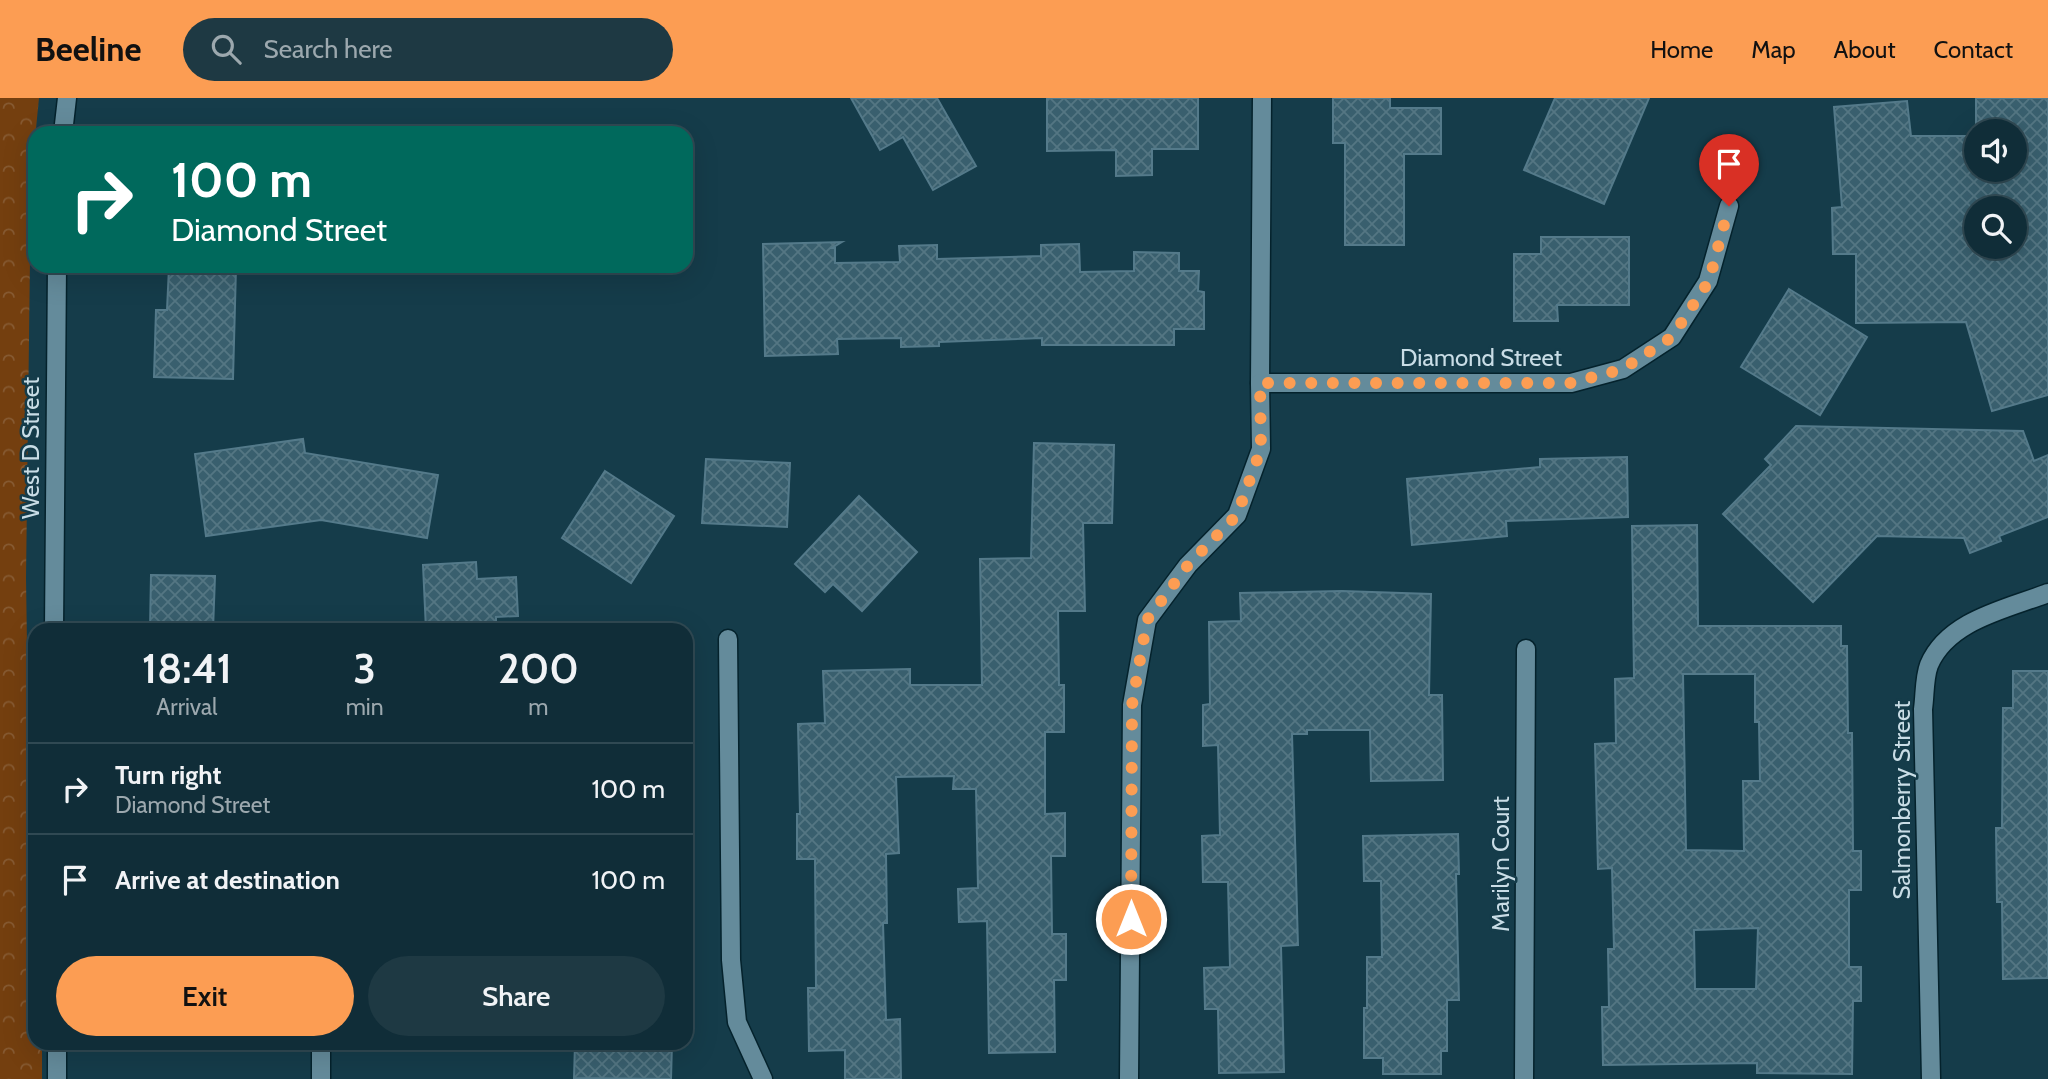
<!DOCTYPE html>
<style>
body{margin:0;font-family:Cabin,sans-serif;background:#1e3943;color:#f1f3f6;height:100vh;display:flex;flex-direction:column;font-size:26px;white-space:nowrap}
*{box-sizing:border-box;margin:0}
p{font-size:23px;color:#9ca8ae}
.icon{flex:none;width:38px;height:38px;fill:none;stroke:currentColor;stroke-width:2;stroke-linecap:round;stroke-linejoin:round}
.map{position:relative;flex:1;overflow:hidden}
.panel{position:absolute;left:28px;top:525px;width:665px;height:427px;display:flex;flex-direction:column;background:#102d38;border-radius:21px;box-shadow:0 7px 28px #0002,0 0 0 2px #304953}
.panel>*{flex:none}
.hud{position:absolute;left:28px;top:28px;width:665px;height:147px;border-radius:21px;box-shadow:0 7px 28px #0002,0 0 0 2px #304953;background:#00695c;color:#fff;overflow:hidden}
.tools{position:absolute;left:1964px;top:21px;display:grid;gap:14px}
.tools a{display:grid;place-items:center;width:63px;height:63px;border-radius:50%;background:#102d38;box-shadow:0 7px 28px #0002,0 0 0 2px #304953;font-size:35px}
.pin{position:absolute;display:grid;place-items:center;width:60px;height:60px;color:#fff;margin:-72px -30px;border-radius:50% 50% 50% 0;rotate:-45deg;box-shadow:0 0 7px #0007}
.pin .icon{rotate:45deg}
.me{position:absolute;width:77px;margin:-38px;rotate:0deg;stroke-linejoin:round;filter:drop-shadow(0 0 5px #0008)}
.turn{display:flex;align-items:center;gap:24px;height:147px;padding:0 28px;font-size:32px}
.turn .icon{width:91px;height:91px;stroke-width:2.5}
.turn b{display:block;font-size:49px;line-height:60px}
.eta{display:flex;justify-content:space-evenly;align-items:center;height:119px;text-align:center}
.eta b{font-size:42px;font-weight:600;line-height:49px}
.primary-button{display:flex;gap:14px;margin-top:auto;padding:14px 28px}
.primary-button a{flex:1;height:80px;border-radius:42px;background:#fc9d53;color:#111;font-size:28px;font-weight:600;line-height:80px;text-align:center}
.primary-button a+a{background:#1e3943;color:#f1f3f6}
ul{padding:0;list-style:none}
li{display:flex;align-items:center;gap:21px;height:91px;padding:0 28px;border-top:2px solid #304953}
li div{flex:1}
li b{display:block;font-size:26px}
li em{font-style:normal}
header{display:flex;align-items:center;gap:42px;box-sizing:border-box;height:98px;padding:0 35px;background:#fc9d53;color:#111}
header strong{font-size:33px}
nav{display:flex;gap:38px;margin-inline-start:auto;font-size:24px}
.search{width:490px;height:63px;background:#1e3943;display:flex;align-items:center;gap:18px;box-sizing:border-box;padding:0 24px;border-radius:38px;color:#9ca8ae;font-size:26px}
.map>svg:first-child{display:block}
.park{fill:url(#park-crowns)}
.building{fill:url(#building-cross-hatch);stroke:#547a8a;stroke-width:2;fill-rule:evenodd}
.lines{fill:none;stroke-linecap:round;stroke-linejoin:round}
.minor-casing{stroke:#04222c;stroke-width:21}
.minor{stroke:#648b9b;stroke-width:18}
.route{stroke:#fc9d53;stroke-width:12;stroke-dasharray:0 21.6}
.labels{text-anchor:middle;stroke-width:5;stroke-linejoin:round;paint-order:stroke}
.street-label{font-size:24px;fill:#c9dde6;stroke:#153c4a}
</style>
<header>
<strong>Beeline</strong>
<div class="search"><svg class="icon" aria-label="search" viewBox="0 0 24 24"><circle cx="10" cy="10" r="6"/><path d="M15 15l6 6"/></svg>Search here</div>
<nav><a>Home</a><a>Map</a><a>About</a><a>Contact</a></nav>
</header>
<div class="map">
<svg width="2048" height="981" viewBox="0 0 2048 981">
<defs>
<pattern id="park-crowns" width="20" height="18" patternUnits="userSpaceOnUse" patternTransform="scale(1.75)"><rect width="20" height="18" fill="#743f0f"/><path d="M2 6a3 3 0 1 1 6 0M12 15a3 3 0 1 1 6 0" fill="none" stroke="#865a32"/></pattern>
<pattern id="building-cross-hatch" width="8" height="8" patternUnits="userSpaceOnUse" patternTransform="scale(1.75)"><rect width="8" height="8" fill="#395f6e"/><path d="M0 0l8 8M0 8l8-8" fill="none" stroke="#547683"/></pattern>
</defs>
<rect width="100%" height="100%" fill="#153c4a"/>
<polygon class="park" points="0,0 39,0 31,81 26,480 28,618 35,731 35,945 42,945 42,981 0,981"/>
<g class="building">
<polygon points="851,0 937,0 976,68 933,92 903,39 880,52"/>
<polygon points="1047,0 1198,0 1198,51 1152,51 1152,77 1116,78 1116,52 1047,53"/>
<polygon points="1333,0 1390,0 1390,10 1441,10 1441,56 1404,56 1404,147 1345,147 1345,45 1333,45"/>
<polygon points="1555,0 1649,0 1604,106 1524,72"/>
<path d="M1976,0H2048V297L1992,313L1966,224L1856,225V156H1833L1832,110L1842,109L1834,9L1907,3L1911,38H1976V72H2014V33H1976ZM1976,110H2014V149H1976Z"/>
<polygon points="1541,139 1629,139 1629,207 1557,207 1558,223 1514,223 1514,156 1541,156"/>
<polygon points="842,144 832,150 835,150 835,165 900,164 899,148 937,147 937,161 1041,158 1041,147 1079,146 1080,174 1134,173 1134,154 1179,155 1179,173 1199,173 1198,193 1204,194 1204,231 1174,231 1174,247 1042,247 1042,240 939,244 939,248 901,249 901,240 837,241 838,256 765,258 763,146"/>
<polygon points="169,169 236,170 233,281 154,279 156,212 167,212"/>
<polygon points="1789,191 1867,239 1820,317 1741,269"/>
<polygon points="1796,328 2023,333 2034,363 2048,357 2048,419 1999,438 2001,443 1970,455 1964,440 1877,438 1813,504 1723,416 1771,367 1765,361"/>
<polygon points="303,341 305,355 438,377 427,440 321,422 206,438 195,356"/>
<polygon points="1034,345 1114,347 1112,425 1083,425 1085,513 1058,513 1059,587 1064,587 1064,634 1045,634 1045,716 1065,715 1065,758 1051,758 1052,836 1066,836 1066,882 1054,882 1055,954 989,955 987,823 959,824 958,791 978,790 976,691 953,691 954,678 896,679 899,755 886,756 887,825 883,825 886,922 900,921 901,981 845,981 845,952 809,953 808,890 816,890 815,761 797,761 797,716 800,716 798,626 825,625 823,573 910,571 910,587 982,587 980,461 1031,460"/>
<polygon points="1627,359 1628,419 1506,423 1507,438 1412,447 1407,381 1540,369 1540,361"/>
<polygon points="706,361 790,365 787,429 702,425"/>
<polygon points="605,373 674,418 631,485 562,440"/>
<polygon points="859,398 917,454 862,513 833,486 825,494 795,466"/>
<path d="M1697,427L1698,528H1841V548H1847L1848,635H1852L1853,753H1861V792H1849V869H1861V903H1853L1852,976L1757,975V965L1603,967L1602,909H1609L1608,851H1614L1612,770L1598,771L1595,646L1616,645L1615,581L1634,580L1632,428ZM1683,576H1755V624H1759L1760,683H1743L1744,753L1686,752ZM1758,830L1756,891H1695L1694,832Z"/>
<polygon points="476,464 477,481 516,479 518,518 496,519 496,532 426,532 423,467"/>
<polygon points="151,477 215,478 213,532 150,532"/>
<polygon points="1342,493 1431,496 1429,597 1442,597 1443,682 1371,683 1370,632 1307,632 1307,636 1292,636 1298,847 1281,848 1284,974 1219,975 1218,911 1205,911 1204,870 1230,869 1228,784 1203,784 1202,738 1220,737 1218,647 1203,648 1203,607 1210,606 1209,524 1241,523 1240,495"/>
<polygon points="2013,573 2048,573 2048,880 2003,881 2002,804 1997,804 1996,730 2002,730 2003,610 2013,610"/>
<polygon points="1458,736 1459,776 1456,776 1459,902 1447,902 1447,953 1441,953 1441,976 1383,976 1383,960 1364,960 1364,910 1367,910 1367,859 1382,859 1381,783 1364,783 1363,738"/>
<polygon points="575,945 672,945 671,981 574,980"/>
</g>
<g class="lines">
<g class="minor-casing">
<g id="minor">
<polyline points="63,35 67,0"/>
<polyline points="1260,285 1262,0"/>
<polyline points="54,532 57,168"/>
<polyline points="728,541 731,862 737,924 763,981"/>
<polyline points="57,945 57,981"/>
<polyline points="321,981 321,945"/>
<polyline points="1129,981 1132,607 1147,522 1188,467 1237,417 1261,351 1260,285 1571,285 1623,271 1672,239 1708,183 1729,108"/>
<polyline points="1524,981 1526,551"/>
<path d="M1931,981L1923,611C1925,598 1924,580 1929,567C1948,522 2007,511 2048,495"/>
</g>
</g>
<use href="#minor" class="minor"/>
</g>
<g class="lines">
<polyline class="route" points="1131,821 1132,607 1147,522 1188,467 1237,417 1261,351 1260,285 1571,285 1623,271 1672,239 1709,183 1729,108"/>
</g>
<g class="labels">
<g class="street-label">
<text x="1481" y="268">Diamond Street</text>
<text transform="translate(31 350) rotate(-90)" y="8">West D Street</text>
<text transform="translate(1902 702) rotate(-90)" y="8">Salmonberry Street</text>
<text transform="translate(1501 766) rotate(-90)" y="8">Marilyn Court</text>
</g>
</g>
</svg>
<div class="tools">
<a><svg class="icon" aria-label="sound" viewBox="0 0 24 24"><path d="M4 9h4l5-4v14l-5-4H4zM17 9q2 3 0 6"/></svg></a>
<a><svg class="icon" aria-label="search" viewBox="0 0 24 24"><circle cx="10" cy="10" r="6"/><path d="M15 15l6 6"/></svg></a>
</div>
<div class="pin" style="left:1729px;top:108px;background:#d93025"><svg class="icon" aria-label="arrive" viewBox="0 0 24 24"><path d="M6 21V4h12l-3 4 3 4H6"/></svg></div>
<svg class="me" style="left:1131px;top:821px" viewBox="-20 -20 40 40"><circle r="17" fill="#fc9d53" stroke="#fff" stroke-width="3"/><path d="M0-11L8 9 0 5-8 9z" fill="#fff"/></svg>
<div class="hud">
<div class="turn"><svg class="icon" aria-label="right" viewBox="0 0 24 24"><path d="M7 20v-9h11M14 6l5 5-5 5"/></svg><div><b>100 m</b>Diamond Street</div></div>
</div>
<section class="panel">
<div class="eta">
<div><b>18:41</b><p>Arrival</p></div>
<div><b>3</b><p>min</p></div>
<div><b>200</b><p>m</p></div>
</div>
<ul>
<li><svg class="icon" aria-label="right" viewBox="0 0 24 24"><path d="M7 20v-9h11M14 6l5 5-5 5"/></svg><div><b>Turn right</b><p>Diamond Street</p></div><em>100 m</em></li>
<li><svg class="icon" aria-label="arrive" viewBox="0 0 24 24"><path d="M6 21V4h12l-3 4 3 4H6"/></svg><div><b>Arrive at destination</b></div><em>100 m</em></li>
</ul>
<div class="primary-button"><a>Exit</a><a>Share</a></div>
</section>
</div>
